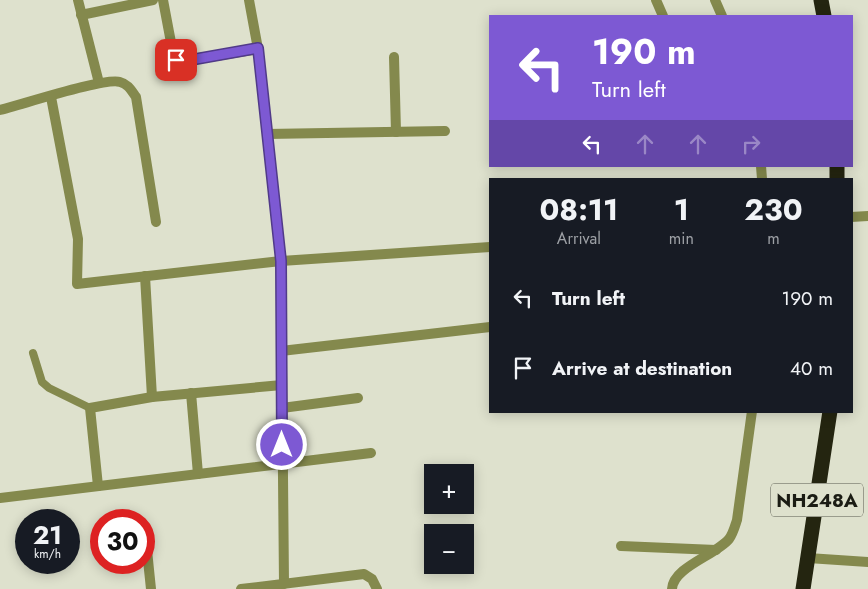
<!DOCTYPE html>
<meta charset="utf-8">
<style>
body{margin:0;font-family:Jost,sans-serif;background:#20242c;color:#f1f3f6;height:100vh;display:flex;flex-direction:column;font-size:19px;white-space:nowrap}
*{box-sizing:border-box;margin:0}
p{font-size:16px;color:#9ea1a6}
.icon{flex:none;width:28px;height:28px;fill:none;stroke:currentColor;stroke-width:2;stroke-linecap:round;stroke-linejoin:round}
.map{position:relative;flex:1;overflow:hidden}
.side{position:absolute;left:489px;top:178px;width:364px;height:235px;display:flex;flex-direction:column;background:#171b24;border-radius:0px;box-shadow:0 2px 12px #0003}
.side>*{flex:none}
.hud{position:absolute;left:489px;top:15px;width:364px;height:152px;border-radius:0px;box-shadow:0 2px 12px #0003;background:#7d59d3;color:#fff;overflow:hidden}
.buttons{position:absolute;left:424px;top:464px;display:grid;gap:10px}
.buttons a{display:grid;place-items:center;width:50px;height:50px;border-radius:0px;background:#171b24;box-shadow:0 2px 12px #0003;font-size:25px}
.speed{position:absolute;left:15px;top:509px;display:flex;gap:10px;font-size:25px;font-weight:700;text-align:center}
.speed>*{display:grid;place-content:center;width:65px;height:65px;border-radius:50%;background:#171b24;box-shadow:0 2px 12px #0003;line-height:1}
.speed small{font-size:12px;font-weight:400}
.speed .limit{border:8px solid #d22;background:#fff;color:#111}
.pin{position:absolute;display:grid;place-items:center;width:42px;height:42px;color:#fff;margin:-21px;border-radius:10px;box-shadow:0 2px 8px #0006}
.me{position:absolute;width:55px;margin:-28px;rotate:0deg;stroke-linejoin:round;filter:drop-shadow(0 0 4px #0008)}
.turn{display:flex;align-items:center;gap:18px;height:105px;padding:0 20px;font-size:22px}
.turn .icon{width:65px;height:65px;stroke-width:2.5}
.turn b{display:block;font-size:35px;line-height:42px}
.lanes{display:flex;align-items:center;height:48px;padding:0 20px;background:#0003;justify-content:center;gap:25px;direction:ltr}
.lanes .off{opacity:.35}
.eta{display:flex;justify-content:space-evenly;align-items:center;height:85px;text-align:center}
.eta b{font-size:30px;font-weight:700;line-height:35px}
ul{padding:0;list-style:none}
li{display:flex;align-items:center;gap:15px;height:70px;padding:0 20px}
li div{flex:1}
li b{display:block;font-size:19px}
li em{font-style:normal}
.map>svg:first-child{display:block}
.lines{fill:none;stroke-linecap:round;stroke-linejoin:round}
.lane{stroke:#84894d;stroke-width:8}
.street{stroke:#84894d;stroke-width:10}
.highway{stroke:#242510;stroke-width:15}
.route-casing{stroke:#513a89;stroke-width:12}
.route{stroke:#7d59d3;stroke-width:9}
.labels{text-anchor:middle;stroke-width:5;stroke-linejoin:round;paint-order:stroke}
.shield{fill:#dee1cd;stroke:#56574c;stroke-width:1}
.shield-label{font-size:19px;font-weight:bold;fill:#1b1c14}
</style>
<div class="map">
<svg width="868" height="589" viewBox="0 0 868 589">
<rect width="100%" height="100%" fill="#dee1cd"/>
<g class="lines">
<polyline class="lane" points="33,353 42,382 49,388 90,408"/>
<g class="street">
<polyline points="78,0 99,83"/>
<polyline points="163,0 173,53 176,60 185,61 258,49"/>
<polyline points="249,0 258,49 281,261 284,584"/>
<polyline points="656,0 663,16"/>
<polyline points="715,0 722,16"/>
<polyline points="81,15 153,0"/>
<polyline points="394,57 396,132"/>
<polyline points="51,97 78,239 77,284 281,261 490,247"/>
<path d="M0,110C21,105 105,77 120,82C128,84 131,90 136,97L156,222"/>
<polyline points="267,134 445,131"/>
<polyline points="761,166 762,179"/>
<polyline points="851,217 868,216"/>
<polyline points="145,276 152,397"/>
<polyline points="281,351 490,327"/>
<polyline points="191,393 198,474"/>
<polyline points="282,408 358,398"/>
<polyline points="98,486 90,408 152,397 282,385"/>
<polyline points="0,498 371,453"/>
<polyline points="145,531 151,589"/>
<polyline points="621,546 716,550"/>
<polyline points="808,558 868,562"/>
<polyline points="241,589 364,574 372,579 377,589"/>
<path d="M672,589C673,567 716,555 729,539C733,534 735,526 737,520L752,411"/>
</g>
<g class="highway">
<polyline points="821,0 824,16"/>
<polyline points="837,166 837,179"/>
<polyline points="803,589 830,411"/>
</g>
</g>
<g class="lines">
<g class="route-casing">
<polyline id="route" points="176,60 185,61 258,48 281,261 282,445"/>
</g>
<use href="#route" class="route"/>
</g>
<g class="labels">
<rect class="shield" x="771" y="483.5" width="92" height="33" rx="4"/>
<g class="shield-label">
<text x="817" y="507">NH248A</text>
</g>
</g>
</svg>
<div class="buttons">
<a>+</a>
<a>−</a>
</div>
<div class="speed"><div>21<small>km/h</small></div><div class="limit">30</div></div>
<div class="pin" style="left:176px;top:60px;background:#d93025"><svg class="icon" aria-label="arrive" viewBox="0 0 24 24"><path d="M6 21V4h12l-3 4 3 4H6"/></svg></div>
<svg class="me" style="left:282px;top:445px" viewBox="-20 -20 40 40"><circle r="17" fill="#7d59d3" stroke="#fff" stroke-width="3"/><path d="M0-11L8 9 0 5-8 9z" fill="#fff"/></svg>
<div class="hud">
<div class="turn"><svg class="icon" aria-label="left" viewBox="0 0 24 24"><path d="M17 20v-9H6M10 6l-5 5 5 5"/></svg><div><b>190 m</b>Turn left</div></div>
<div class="lanes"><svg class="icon" aria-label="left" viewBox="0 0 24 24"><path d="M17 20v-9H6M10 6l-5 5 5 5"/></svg><svg class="icon off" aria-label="ahead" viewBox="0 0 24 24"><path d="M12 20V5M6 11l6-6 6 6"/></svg><svg class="icon off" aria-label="ahead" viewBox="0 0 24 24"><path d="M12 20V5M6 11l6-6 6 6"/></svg><svg class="icon off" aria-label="right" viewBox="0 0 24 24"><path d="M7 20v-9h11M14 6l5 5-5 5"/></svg></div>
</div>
<section class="side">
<div class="eta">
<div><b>08:11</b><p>Arrival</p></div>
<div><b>1</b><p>min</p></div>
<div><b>230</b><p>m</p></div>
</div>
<ul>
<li><svg class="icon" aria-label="left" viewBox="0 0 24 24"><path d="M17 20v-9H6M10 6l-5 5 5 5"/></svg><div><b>Turn left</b></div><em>190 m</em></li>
<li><svg class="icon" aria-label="arrive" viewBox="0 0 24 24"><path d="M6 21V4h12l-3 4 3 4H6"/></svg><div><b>Arrive at destination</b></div><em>40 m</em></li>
</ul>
</section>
</div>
